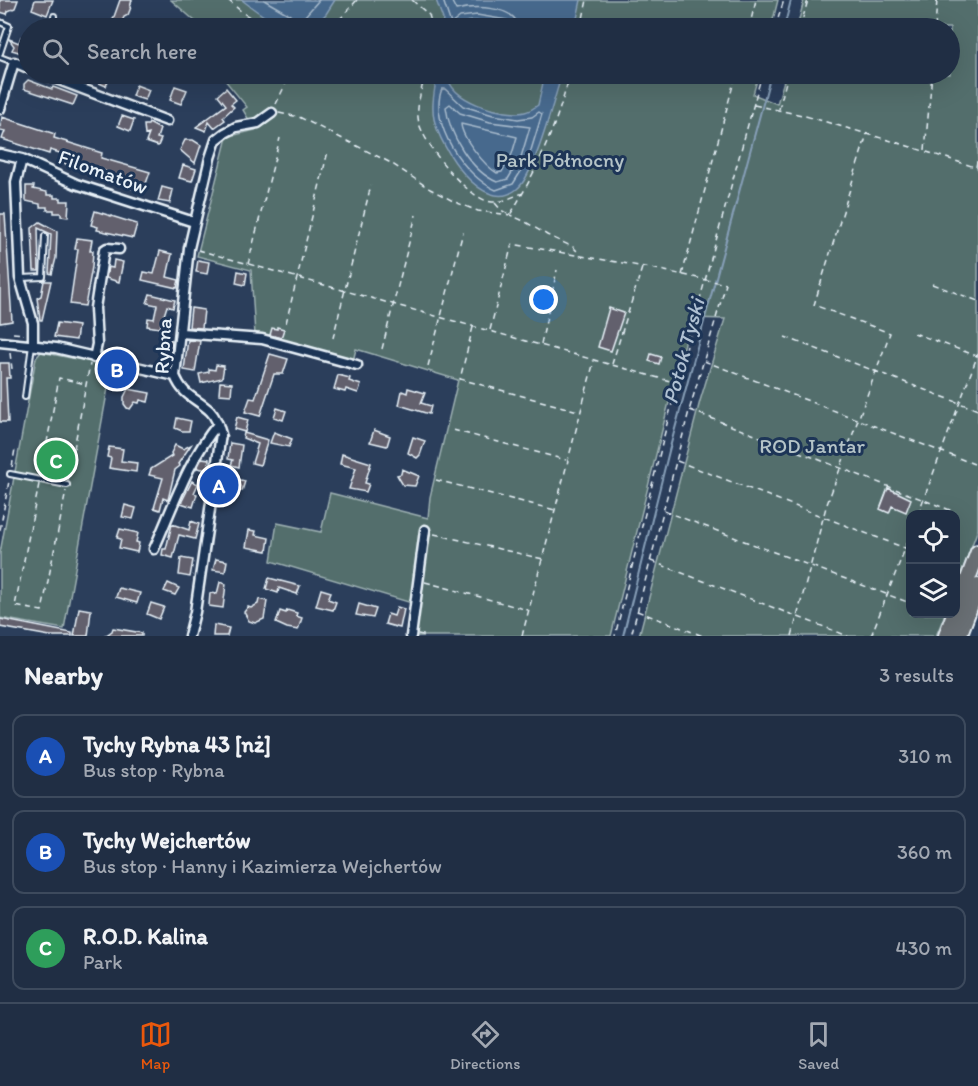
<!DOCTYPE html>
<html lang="en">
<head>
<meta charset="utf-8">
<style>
  :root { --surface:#202e44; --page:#28364b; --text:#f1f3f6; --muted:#a2a8b2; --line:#3d4a5d; --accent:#ea580c }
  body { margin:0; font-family:Itim,sans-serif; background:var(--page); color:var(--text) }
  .controls { position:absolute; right:18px; bottom:18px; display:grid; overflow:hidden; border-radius:12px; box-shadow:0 6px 24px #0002 }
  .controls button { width:54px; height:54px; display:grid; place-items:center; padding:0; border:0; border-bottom:2px solid var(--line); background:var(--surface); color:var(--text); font:30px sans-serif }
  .you { position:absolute; left:544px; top:300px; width:21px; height:21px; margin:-15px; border:4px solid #fff; border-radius:50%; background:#1a73e8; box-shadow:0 0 0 9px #1a73e833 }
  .badge { display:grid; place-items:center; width:39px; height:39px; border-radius:50%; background:var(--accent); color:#fff; font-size:20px; font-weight:700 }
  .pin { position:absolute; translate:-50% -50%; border:3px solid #fff; box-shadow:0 2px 6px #0006 }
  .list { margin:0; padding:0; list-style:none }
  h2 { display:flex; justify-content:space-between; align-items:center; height:78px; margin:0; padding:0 24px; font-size:26px }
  h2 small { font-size:20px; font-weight:400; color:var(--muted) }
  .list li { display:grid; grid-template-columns:39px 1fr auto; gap:18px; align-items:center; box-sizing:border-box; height:84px; margin:0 12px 12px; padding:0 12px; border:2px solid var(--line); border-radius:12px }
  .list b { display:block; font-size:22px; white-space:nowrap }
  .list p { margin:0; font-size:20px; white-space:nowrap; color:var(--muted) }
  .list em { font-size:20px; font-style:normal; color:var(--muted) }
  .icon { flex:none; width:33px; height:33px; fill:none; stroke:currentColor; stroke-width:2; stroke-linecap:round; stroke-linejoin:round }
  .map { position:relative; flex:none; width:978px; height:636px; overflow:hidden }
  .search { position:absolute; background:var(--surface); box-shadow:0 6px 24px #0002; left:18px; right:18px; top:18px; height:66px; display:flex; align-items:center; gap:15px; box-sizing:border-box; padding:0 21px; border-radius:33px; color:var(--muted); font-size:22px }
  .sheet { height:366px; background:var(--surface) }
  nav { display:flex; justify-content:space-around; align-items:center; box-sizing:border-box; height:84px; border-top:2px solid var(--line); background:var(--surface); font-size:16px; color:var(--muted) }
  nav a { display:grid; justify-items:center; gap:3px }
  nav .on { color:var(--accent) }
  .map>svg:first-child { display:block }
  .green { fill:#526e6c; stroke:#9db0b2; stroke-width:1.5 }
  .water { fill:#47698d; stroke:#879fb8; stroke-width:1.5 }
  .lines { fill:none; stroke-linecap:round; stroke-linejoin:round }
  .shore { stroke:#a8bbcd; stroke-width:1.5 }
  .stream { stroke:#879fb8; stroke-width:2 }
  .building { fill:#62606d; stroke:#e8f1f8; stroke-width:1.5 }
  .service-casing { stroke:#e8f1f8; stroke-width:8 }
  .minor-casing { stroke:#e8f1f8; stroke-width:13 }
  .primary-casing { stroke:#e8f1f8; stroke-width:18 }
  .path { stroke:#e8f1f8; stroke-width:1.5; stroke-dasharray:6 4.5; stroke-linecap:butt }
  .service { stroke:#1d3557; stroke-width:4 }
  .minor { stroke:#1d3557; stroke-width:8 }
  .primary { stroke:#6a7074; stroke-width:14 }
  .labels { text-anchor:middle; stroke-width:6; stroke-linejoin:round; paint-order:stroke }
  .park-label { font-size:21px; fill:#b4c3c7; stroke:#1d3557 }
  .street-label { font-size:21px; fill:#e8f1f8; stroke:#1d3557 }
  .water-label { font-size:22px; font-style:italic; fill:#b0c1d3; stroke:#1d3557 }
</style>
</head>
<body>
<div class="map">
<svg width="978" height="636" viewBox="0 0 978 636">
  <rect width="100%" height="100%" fill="#2b3e5b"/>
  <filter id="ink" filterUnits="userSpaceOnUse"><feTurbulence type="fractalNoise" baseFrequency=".0167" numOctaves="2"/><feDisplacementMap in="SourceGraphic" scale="12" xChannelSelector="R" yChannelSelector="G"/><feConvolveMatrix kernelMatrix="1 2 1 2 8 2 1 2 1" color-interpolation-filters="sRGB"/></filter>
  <g filter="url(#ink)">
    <path class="green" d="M171,0H778L771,28H203Z
      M804,0H978V529L956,587V514H910V614H945L936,636H639L700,401L725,319L692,318L674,382L611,636H415L412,603L271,561L277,523L321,532L330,493L428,518L430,497L458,380L356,349L353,361L255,335L251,270L197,256L227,137L255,130L243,110L247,107L220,74H759L753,94L777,104L786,74H950V28H797Z
      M41,352L112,366L64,629L0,618V553L36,358Z"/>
    <path class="water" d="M242,0H335L326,14L312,28C283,33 264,17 242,0Z
      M436,0H581L575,28H511L507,26C492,24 468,14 458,28H442L443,19Z
      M437,74H448C446,100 504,117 525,112C530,111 534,108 538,105L545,74H562C554,98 535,175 517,189C483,217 440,147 434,119C431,104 435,89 437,74Z"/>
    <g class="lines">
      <path class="shore" d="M264,0L290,15L298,24L319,0
        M443,0L451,24L460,17L477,15L507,20L510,24L511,28
        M451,0L456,10C473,6 517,5 518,28
        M442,89H445L463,106L493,115L518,119L532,117L539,112L542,114L528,160L513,184L496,190C465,177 428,123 442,89Z
        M450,104L460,113L490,122L530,127L521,157L508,179L497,182C471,171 449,134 446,107Z
        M461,124L517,137L512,154L502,172L497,173C485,166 462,138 461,124Z"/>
      <path class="stream" d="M784,28L791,0
        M623,636L669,451L771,74"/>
    </g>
    <path class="building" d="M0,0H18L15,8L8,11L7,14L0,12Z
      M35,0H53L47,15L32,9Z
      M120,0H132L130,7H131L128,15L124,17L119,28H110Z
      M21,37L28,40V55L12,50L14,46L9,39L19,43Z
      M82,74H109L110,76L106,86L99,83V81Z
      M28,80L52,89L53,87L77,96L73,105L24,89V84Z
      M136,85L149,90L145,100L132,96Z
      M175,86L187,90L181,104L170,100Z
      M226,88L236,100L231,104L234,107L223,117L225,120L214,128L209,122L206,131L196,127L226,105L218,95Z
      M122,116L134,120L130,131L118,126Z
      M2,117L55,134L54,138L102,153L101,158L150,172L143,192L107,180L109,173L97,168L96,173L60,162L63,154L50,150L49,154L2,139L5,131L0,130Z
      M149,123L160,129L157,138L161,139L158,146L146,142L149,134L145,135L144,125H148Z
      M185,140H193L201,145L195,163L180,150Z
      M183,165L196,169L192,181L179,178Z
      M26,186H34L33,189L47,192V195H54V198H61V201H69L68,217L61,216V213H54V210H47V207H40V204L26,201Z
      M162,187L173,190L170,203L158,201Z
      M95,211L137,224L133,238L97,230L98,227L91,225Z
      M0,214H5L12,321L0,323Z
      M40,222L57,231L56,258L52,274L49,273L51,234L38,228L39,271H34L32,228Z
      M77,238L92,240L90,251H93L92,267L85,306L70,304L78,249H75Z
      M160,251L172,254L167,277L179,280L177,288L142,280L144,272L154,274Z
      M114,260L123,262L119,282L106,278L108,267L113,268Z
      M198,260L209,262L207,274L196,272Z
      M238,271L247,273L245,285L236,283Z
      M44,281H51L42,320H40L37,298L41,296Z
      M150,294L175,300L173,308L167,306L160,328L147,326L148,318L154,319L157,305L147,303Z
      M191,308L204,310L202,328L189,327Z
      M609,308L624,313L611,351L598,347Z
      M57,323L78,326L76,340L54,337Z
      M277,327L284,329L281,338L270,335L272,328L277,329Z
      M162,339L172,340L170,355L160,354Z
      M188,340L200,341L195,372L184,370Z
      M270,354L288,359L283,374H274L260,416L245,412L250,398L255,399Z
      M651,354L661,357L659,364L649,361Z
      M0,363H9L10,378H6L8,422H0Z
      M216,365L224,366L222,378L201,383L199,374L209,372V369L215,370Z
      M338,375L350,378L349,381L361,385L358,393L346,389L345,392L334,389Z
      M220,382L232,383L231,395L219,394Z
      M408,388L425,393L421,403L431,406L429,414L399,405L402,391L407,393Z
      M128,389L150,393L148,402L140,400L139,403L135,402L130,409L127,408L124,404V397Z
      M277,408L286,411L283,420L274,417Z
      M237,417L248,420L245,432L234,429Z
      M177,418L191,421L189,431H182L175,428Z
      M374,430L390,436L387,446L370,442Z
      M274,432L292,439L289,447L270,443Z
      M244,433L268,440L260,465L252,463L258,444L243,438Z
      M413,437L425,441L420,455L417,458L408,453Z
      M230,443L242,445L239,467L231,465L233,460L228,459Z
      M175,445L183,449L191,445L178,464L180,466L175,470L168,500L163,498L160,510L154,508L163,478L149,475L151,469L172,456L171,453Z
      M109,447L123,449L121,461L137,463L136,472L109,468L111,458L107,457Z
      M342,454L371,463L365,483L369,484L366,492L349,489L356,468L340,464Z
      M202,458L209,459L208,470L197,468Z
      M402,469L419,476L415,486L403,485L397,475L401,474Z
      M232,478L245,481L242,491L229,487Z
      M192,481L198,484L194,493L197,494L193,507L181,503Z
      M888,488L911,499L906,512L892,506L889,513L880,509Z
      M125,505L136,508L133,519L122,517Z
      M191,521L199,524L195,539L179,535L173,558L162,555L163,549H166L172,524L189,530Z
      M120,529L138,533L136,542L139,543L137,552L119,548L121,539L117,538Z
      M249,530L256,531L255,535L269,538L267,551L246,547Z
      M181,558L193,560L190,577L179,575Z
      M216,559L227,561L225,572L213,570Z
      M269,578L300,586L297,594L279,588L278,593L266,589Z
      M220,582L226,584L223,608L209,606L210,593L217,594Z
      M168,583L179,588L175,595L164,591Z
      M119,588L140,593L137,603L116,597Z
      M321,589L331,592L328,599L336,602L333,610L316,606Z
      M259,599L267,601L264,619L255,623L249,621L244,612L248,607L251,608L258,604Z
      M151,603L164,607L159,619L147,614Z
      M359,604L376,609L373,618L356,615Z
      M397,607L404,609L400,628L385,624L388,614L394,616Z
      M79,608L91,610L88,636H74Z
      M287,610L297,613L296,616L302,618L298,630L287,628L276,623L280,611L286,613Z
      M0,619L72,633V636H50L0,627Z
      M214,625L229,628L227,636H213Z
      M113,628L142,633V636H105L112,631Z"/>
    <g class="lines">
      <g class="service-casing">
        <path id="service" d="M54,16V28
          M0,22L9,26L0,53
          M0,57L13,62
          M21,278L43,277L45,236
          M25,397L32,345
          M10,474L67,485"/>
      </g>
      <g class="minor-casing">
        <path id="minor" d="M43,74L167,121
          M0,109L14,62L28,68
          M0,154L22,159L76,184L194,222
          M22,159L16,182L20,278L33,323V345
          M181,333L262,339L357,365
          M0,342L56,348L175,376
          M94,358L97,344L95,308L104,250L107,248L119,249
          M154,549C173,507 188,460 218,424
          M189,636L195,612L221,434C219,426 216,417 210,411C196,398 183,396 175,376L189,248L210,158L216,140L225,133L236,127L258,123L272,113
          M411,636L425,530"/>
      </g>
      <g class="primary-casing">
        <path id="primary" d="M956,611L978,552
          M946,636L954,614
          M959,636L978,586"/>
      </g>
      <path class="path" d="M228,0L243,13L269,28
        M412,0L429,15L433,28
        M332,28L357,0
        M581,28L587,0
        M749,28L756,0
        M775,28L784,0
        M800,28L808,0
        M935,28L937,0
        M425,74C422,89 415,108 419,123C425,146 468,200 492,202C502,203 514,196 523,193
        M276,104L286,83L294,74
        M754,105L802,115L895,142L978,168
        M779,109L788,74
        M279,113L299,117L391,163L430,189L455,202L478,211L510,215L524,221L547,235L573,247L580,254
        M925,150L932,74
        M976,167L978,156
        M495,203L501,210L510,215C537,171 557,124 570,74
        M198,250L677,383L615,636
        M248,264L280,138
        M682,275L736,74
        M932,284L978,301
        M286,323L328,151
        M473,327L460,379L578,411
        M490,330L512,244L651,268L726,284L689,411L631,636
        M13,333L24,334
        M914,333L977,356
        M785,337L978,410
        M333,338L371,185
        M541,344L557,270
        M382,349L416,215
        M10,353L12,369
        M704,361L974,464
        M612,364L642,268
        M428,366L463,232
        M677,382L762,74
        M690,410L955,512
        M453,430L566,460
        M677,461L910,550
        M12,467L15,449
        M41,474L59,378L86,384
        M68,480L90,364
        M436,480L555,510
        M39,484L15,606L42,611L66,491
        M664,511L910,603
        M918,514L978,354
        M0,530L9,481
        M434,534L543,559
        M651,561L848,636
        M425,582L528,610
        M637,611L703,636
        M418,634L428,636
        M522,636L594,361
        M792,636L826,507L890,333L814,305L867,134
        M871,636L910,536"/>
      <use href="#service" class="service"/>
      <use href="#minor" class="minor"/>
      <use href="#primary" class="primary"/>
    </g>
  </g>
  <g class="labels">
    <g class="park-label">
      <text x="560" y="167">Park Północny</text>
      <text x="812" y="453">ROD Jantar</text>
    </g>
    <g class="street-label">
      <text transform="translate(103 172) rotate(20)" y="7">Filomatów</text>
      <text transform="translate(163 346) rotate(-87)" y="7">Rybna</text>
    </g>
    <g class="water-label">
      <text transform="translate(683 351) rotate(-75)" y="8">Potok Tyski</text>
    </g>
  </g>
</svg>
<div class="controls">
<button><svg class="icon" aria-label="locate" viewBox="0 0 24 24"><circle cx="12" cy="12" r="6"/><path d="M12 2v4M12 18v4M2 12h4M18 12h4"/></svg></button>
<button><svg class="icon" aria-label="layers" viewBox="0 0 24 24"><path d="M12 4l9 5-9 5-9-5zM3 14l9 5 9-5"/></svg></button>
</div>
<div class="you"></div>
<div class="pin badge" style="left:219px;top:485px;background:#1a4fb4">A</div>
<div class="pin badge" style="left:117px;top:369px;background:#1a4fb4">B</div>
<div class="pin badge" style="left:56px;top:460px;background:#2e9e5b">C</div>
<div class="search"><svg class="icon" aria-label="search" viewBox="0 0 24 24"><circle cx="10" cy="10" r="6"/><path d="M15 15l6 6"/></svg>Search here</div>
</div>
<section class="sheet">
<h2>Nearby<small>3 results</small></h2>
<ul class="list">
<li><span class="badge" style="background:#1a4fb4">A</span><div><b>Tychy Rybna 43 [nż]</b><p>Bus stop · Rybna</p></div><em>310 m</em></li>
<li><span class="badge" style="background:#1a4fb4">B</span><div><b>Tychy Wejchertów</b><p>Bus stop · Hanny i Kazimierza Wejchertów</p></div><em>360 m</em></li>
<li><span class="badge" style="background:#2e9e5b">C</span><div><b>R.O.D. Kalina</b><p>Park</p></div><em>430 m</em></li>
</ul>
</section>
<nav>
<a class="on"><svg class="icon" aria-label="map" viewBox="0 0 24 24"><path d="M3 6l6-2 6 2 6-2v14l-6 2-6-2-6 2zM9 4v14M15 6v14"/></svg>Map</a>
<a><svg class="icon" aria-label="directions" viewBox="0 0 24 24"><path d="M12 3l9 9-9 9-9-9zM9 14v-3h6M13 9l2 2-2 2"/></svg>Directions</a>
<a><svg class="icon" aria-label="saved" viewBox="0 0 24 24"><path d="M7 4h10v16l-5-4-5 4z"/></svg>Saved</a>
</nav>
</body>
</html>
